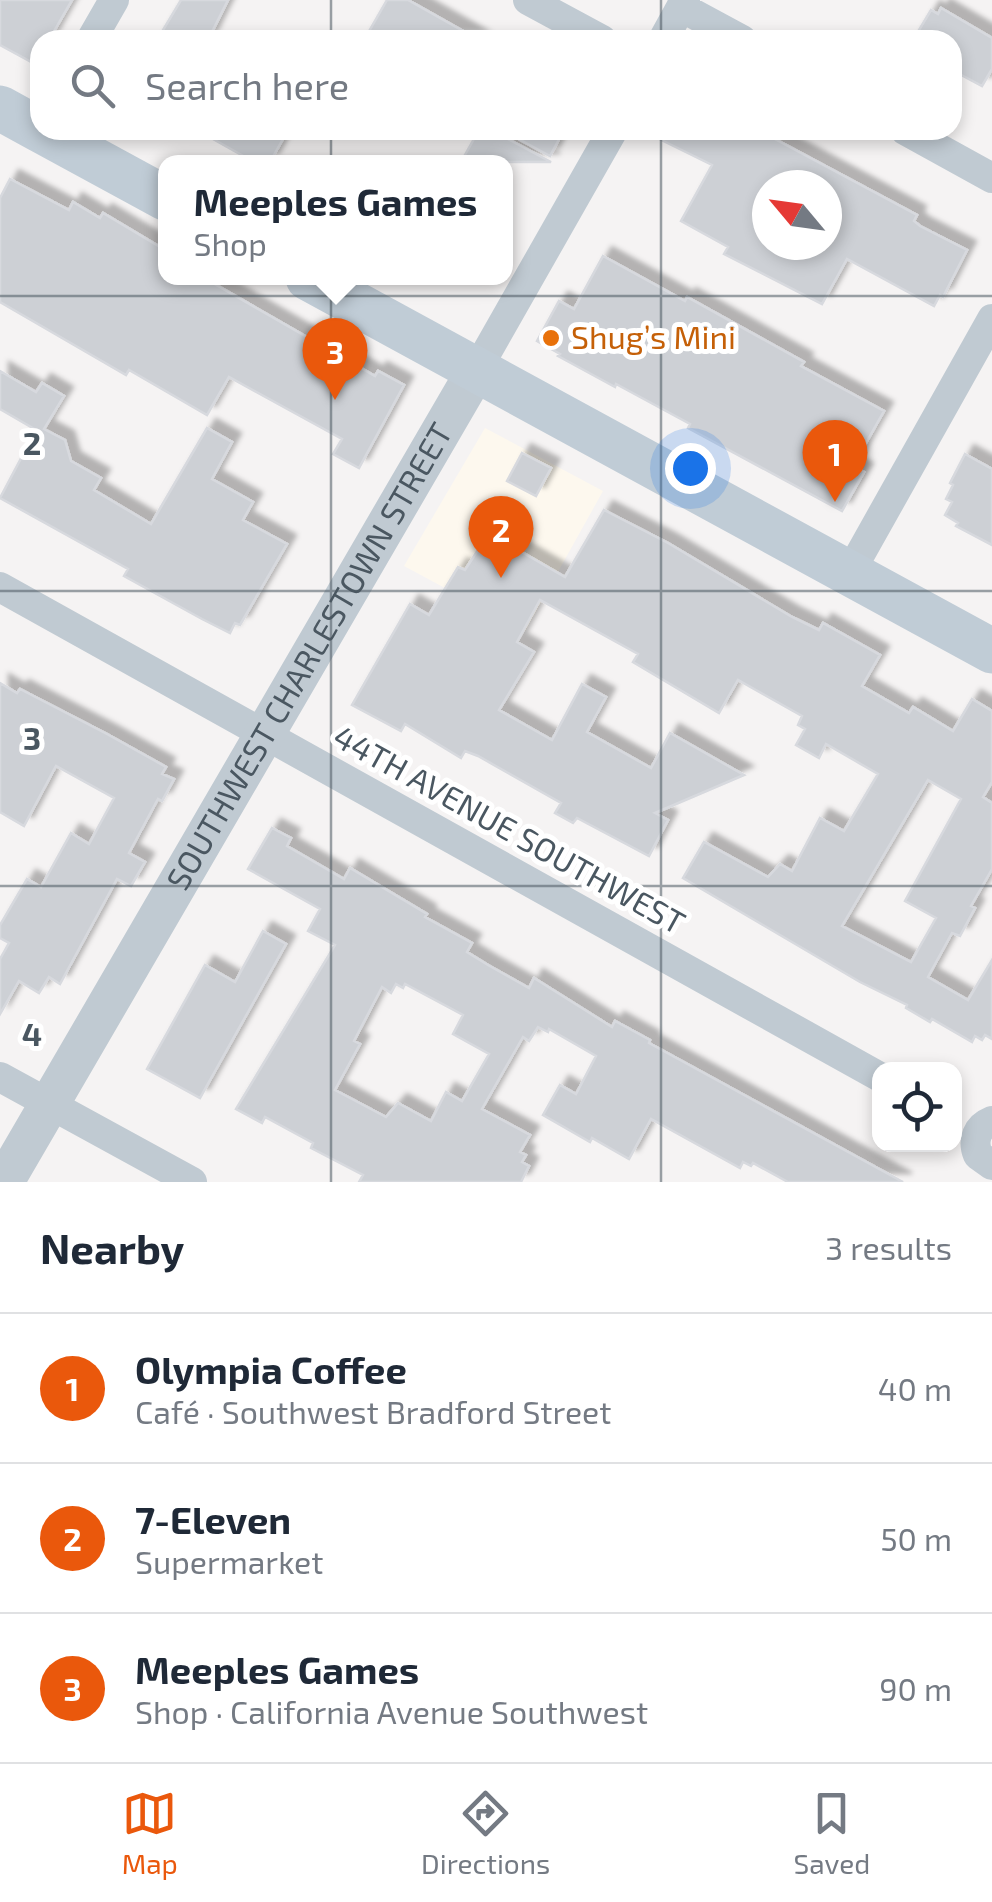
<!DOCTYPE html>
<html lang="en">
<head>
<meta charset="utf-8">
<style>
  :root { --surface:#fff; --page:#f2f2f3; --text:#1f2937; --muted:#747a83; --line:#e0e1e3; --accent:#ea580c }
  body { margin:0; font-family:"Exo 2",sans-serif; background:var(--page); color:var(--text) }
  .controls { position:absolute; right:30px; bottom:30px; display:grid; overflow:hidden; border-radius:20px; box-shadow:0 5px 15px #0003 }
  .controls button { width:90px; height:90px; display:grid; place-items:center; padding:0; border:0; border-bottom:2px solid var(--line); background:var(--surface); color:var(--text); font:50px sans-serif }
  .compass { position:absolute; left:752px; top:170px; width:90px; height:90px; border-radius:50%; background:var(--surface); box-shadow:0 5px 15px #0003; rotate:299deg }
  .you { position:absolute; left:690px; top:468px; width:35px; height:35px; margin:-25px; border:8px solid #fff; border-radius:50%; background:#1a73e8; box-shadow:0 0 0 15px #1a73e833 }
  .badge { display:grid; place-items:center; width:65px; height:65px; border-radius:50%; background:var(--accent); color:#fff; font-size:32px; font-weight:700 }
  .pin { position:absolute; translate:-50% -82px; filter:drop-shadow(0 2px 5px #0008) }
  .pin::after { content:''; position:absolute; top:52px; width:35px; height:30px; background:inherit; clip-path:polygon(0 0,100% 0,50% 100%) }
  .popup { position:absolute; left:158px; top:155px; width:355px; height:130px; box-sizing:border-box; display:grid; place-content:center; border-radius:20px; background:var(--surface); filter:drop-shadow(0 2px 8px #0005); font-size:32px; white-space:nowrap; color:var(--muted) }
  .popup b { font-size:38px; color:var(--text) }
  .popup::after { content:''; position:absolute; left:50%; top:100%; margin-left:-20px; border:20px solid transparent; border-top-color:var(--surface) }
  .list { margin:0; padding:0; list-style:none }
  h2 { display:flex; justify-content:space-between; align-items:center; height:130px; margin:0; padding:0 40px; font-size:42px }
  h2 small { font-size:32px; font-weight:400; color:var(--muted) }
  .list li { display:grid; grid-template-columns:65px 1fr auto; gap:30px; align-items:center; box-sizing:border-box; height:150px; padding:0 40px; border-top:2px solid var(--line) }
  .list b { display:block; font-size:38px; white-space:nowrap }
  .list p { margin:0; font-size:32px; white-space:nowrap; color:var(--muted) }
  .list em { font-size:32px; font-style:normal; color:var(--muted) }
  .icon { flex:none; width:55px; height:55px; fill:none; stroke:currentColor; stroke-width:2; stroke-linecap:round; stroke-linejoin:round }
  .map { position:relative; flex:none; width:992px; height:1182px; overflow:hidden }
  .search { position:absolute; background:var(--surface); box-shadow:0 5px 15px #0003; left:30px; right:30px; top:30px; height:110px; display:flex; align-items:center; gap:25px; box-sizing:border-box; padding:0 35px; border-radius:30px; color:var(--muted); font-size:38px }
  .sheet { height:580px; background:var(--surface) }
  nav { display:flex; justify-content:space-around; align-items:center; box-sizing:border-box; height:140px; border-top:2px solid var(--line); background:var(--surface); font-size:28px; color:var(--muted) }
  nav a { display:grid; justify-items:center; gap:5px }
  nav .on { color:var(--accent) }
  .map>svg:first-child { display:block }
  .commercial { fill:#fdf8ee }
  .building { fill:#cdd0d5; stroke:#d7d9de; stroke-width:2.5; fill-rule:evenodd; filter:url(#shadow) }
  .lines { fill:none; stroke-linecap:round; stroke-linejoin:round }
  .minor { stroke:#c0cad2; stroke-width:30 }
  .tertiary { stroke:#c0cad2; stroke-width:40 }
  .secondary { stroke:#c0ccd6; stroke-width:45 }
  .grid { fill:none; stroke:#4a5761; stroke-width:2.5; stroke-opacity:0.55 }
  .food-dot { fill:#e8710a; stroke:#fff; stroke-width:4 }
  .labels { text-anchor:middle; stroke-width:10; stroke-linejoin:round; paint-order:stroke }
  .food-label { font-size:32px; fill:#c56008; stroke:#fff; text-anchor:start }
  .street-label { font-size:32px; fill:#4a5761; stroke:#fff }
  .grid-label { font-size:32px; text-anchor:middle; font-weight:bold; fill:#4a5761; stroke:#fff; stroke-width:10; stroke-linejoin:round; paint-order:stroke }
</style>
</head>
<body>
<div class="map">
<svg width="992" height="1182" viewBox="0 0 992 1182">
  <defs>
    <filter id="shadow"><feDropShadow dx="9" dy="-9" stdDeviation="2.5" flood-color="#0004"/></filter>
  </defs>
  <rect width="100%" height="100%" fill="#f5f3f3"/>
  <path class="commercial" d="M485,428L603,491L525,631L404,566Z"/>
  <path class="building" d="M0,0H72L49,40H40V55L35,64L0,45Z
    M181,0H228L208,40H157Z
    M387,0H408L479,40H364Z
    M941,8L992,38V69L982,86L952,70V40H913L931,10L938,14Z
    M197,130H288L270,162H254Z
    M479,130H491L551,162H461Z
    M502,130H564L550,156Z
    M641,130H758L917,215L914,221L920,226L967,250L943,297L940,295L934,306L847,259L822,304L724,254L728,247L681,221L712,165ZM767,185H827V245H767V234L760,230L767,216Z
    M10,179L69,210L73,202L100,218L103,213L165,250V278H204L375,376L378,371L404,385L359,468L333,454L342,439L229,377L207,415L129,370L126,375L0,302V198Z
    M603,256L685,301L687,297L804,362L801,366L884,411L853,466L864,472L842,511L688,428L690,424L616,384L615,387L558,356L560,354L537,341L559,301L574,309Z
    M0,371L36,392L42,383L64,396L44,429L65,440L71,461L101,478L94,490L151,524L207,428L232,442L212,479L253,502L243,520L287,544L240,625L235,623L230,633L202,619L124,576L128,569L0,498L36,430L0,409Z
    M522,453L551,468L536,496L507,481Z
    M965,454L992,469V545L956,526L958,523L945,515L952,502L946,499L953,485L950,483Z
    M604,510L668,543L792,617L819,630L823,623L880,655L862,686L909,713L913,707L953,731L972,699L992,711V782L983,797L992,803V869L971,906L975,908L960,936L952,933L928,977L968,1000L992,960V1039L985,1035L982,1040L975,1036L972,1042L932,1019L930,1022L906,1008L907,1005L860,982L683,878L704,842L768,877L780,864L792,871L820,818L844,831L878,774L826,744L819,758L796,745L805,729L798,725L802,716L738,680L719,713L633,662L638,654L540,600L517,642L534,652L499,710L552,740L582,684L606,697L587,732L651,768L670,733L744,775L655,813L668,820L649,856L577,818L573,823L555,813L561,803L478,756L465,751L461,758L405,724L401,731L352,705L410,604L429,615L458,567L465,570L489,533L565,577ZM928,780L961,799L905,901L936,918L911,962L842,926Z
    M0,683L17,693L20,689L107,734L166,767L162,774L174,779L162,801L158,799L129,853L145,862L131,886L117,879L60,984L49,977L39,993L19,981L0,1014V959L9,943L0,938V925L27,879L41,887L71,833L89,844L114,798L56,766L24,826L0,812Z
    M272,828L291,838L287,846L344,879L350,868L427,914L425,917L472,943L467,952L488,965L529,988L534,978L612,1027L615,1021L650,1040L649,1043L903,1182H788L753,1163L751,1166L743,1162L740,1168L651,1119L629,1159L592,1138L590,1142L543,1115L560,1085L576,1094L596,1056L549,1029L548,1032L538,1027L529,1041L523,1037L482,1109L530,1135L520,1152L526,1155L522,1162L529,1166L521,1182H359L363,1175L311,1148L313,1143L265,1117L262,1123L236,1109L335,945L308,931L320,909L248,869ZM396,984L403,988L405,984L463,1015L453,1034L489,1054L462,1101L446,1092L431,1121L398,1103L386,1117L335,1090L360,1044L354,1041L382,987L391,993Z
    M263,931L286,944L200,1098L147,1069L205,965L235,982Z"/>
  <g class="lines">
    <path class="minor" d="M528,0L602,40
      M681,7L742,40
      M91,40L114,0
      M663,40L685,0
      M905,130L992,178
      M476,371L613,130
      M849,574L992,319
      M0,587L880,1077
      M0,1077L192,1182
      M992,1121C977,1127 972,1140 978,1155L992,1165"/>
    <path class="tertiary" id="s1" d="M4,1182L476,371"/>
    <path class="secondary" d="M0,108L40,130
      M40,130L165,198
      M308,278L992,651"/>
  </g>
  <path class="grid" d="M331,0V40M661,0V40M331,130V1182M661,130V1182M0,296H992M0,591H992M0,886H992"/>
  <circle class="food-dot" cx="551" cy="338" r="10"/>
  <g class="labels">
    <g class="food-label">
      <text x="571" y="349">Shug’s Mini</text>
    </g>
    <g class="street-label">
      <text dy="11" stroke="none"><textPath href="#s1" startOffset="608">SOUTHWEST CHARLESTOWN STREET</textPath></text>
      <text transform="translate(509 830) rotate(29)" y="11">44TH AVENUE SOUTHWEST</text>
    </g>
  </g>
  <g class="grid-label">
    <text x="32" y="455">2</text>
    <text x="32" y="750">3</text>
    <text x="32" y="1046">4</text>
  </g>
</svg>
<div class="controls">
<button><svg class="icon" aria-label="locate" viewBox="0 0 24 24"><circle cx="12" cy="12" r="6"/><path d="M12 2v4M12 18v4M2 12h4M18 12h4"/></svg></button>
</div>
<svg class="compass" viewBox="-18 -18 36 36"><path d="M0-13l5 13h-10z" fill="#e53935"/><path d="M0 13l5-13h-10z" fill="#747a83"/></svg>
<div class="you"></div>
<div class="pin badge" style="left:835px;top:502px">1</div>
<div class="pin badge" style="left:501px;top:578px">2</div>
<div class="pin badge" style="left:335px;top:400px">3</div>
<div class="popup"><b>Meeples Games</b>Shop</div>
<div class="search"><svg class="icon" aria-label="search" viewBox="0 0 24 24"><circle cx="10" cy="10" r="6"/><path d="M15 15l6 6"/></svg>Search here</div>
</div>
<section class="sheet">
<h2>Nearby<small>3 results</small></h2>
<ul class="list">
<li><span class="badge">1</span><div><b>Olympia Coffee</b><p>Café · Southwest Bradford Street</p></div><em>40 m</em></li>
<li><span class="badge">2</span><div><b>7-Eleven</b><p>Supermarket</p></div><em>50 m</em></li>
<li><span class="badge">3</span><div><b>Meeples Games</b><p>Shop · California Avenue Southwest</p></div><em>90 m</em></li>
</ul>
</section>
<nav>
<a class="on"><svg class="icon" aria-label="map" viewBox="0 0 24 24"><path d="M3 6l6-2 6 2 6-2v14l-6 2-6-2-6 2zM9 4v14M15 6v14"/></svg>Map</a>
<a><svg class="icon" aria-label="directions" viewBox="0 0 24 24"><path d="M12 3l9 9-9 9-9-9zM9 14v-3h6M13 9l2 2-2 2"/></svg>Directions</a>
<a><svg class="icon" aria-label="saved" viewBox="0 0 24 24"><path d="M7 4h10v16l-5-4-5 4z"/></svg>Saved</a>
</nav>
</body>
</html>
